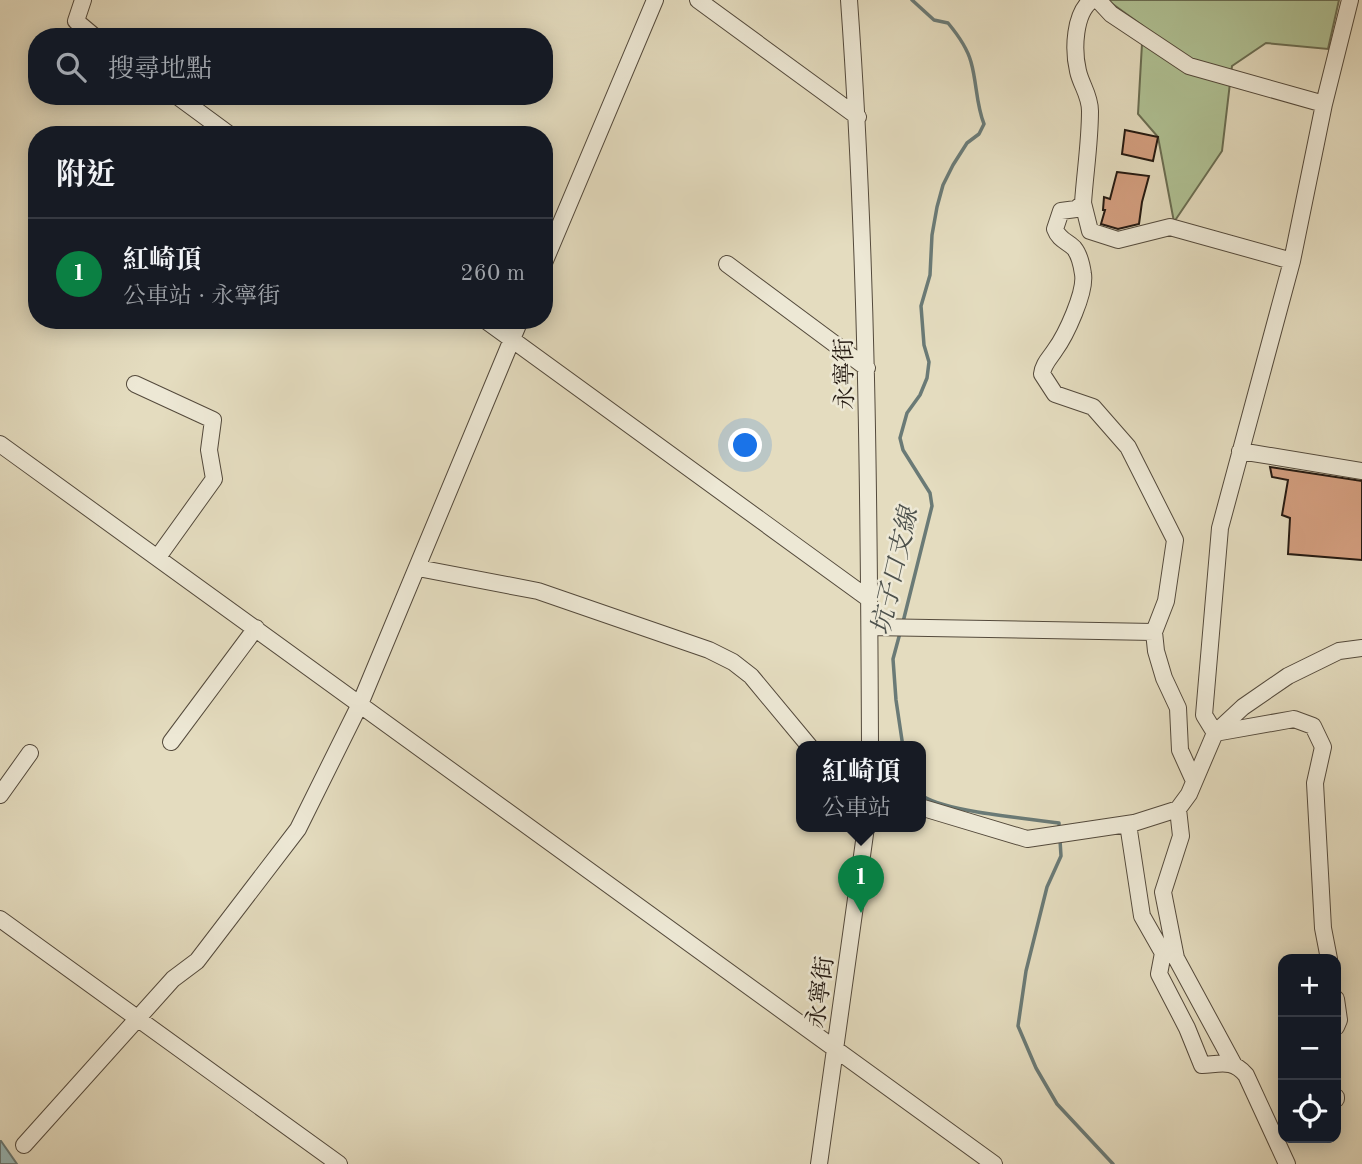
<!DOCTYPE html>
<html lang="zh-TW">
<head>
<meta charset="utf-8">
<style>
  :root { --surface:#171b24; --page:#242831; --text:#f1f3f6; --muted:#9ea1a6; --line:#363941; --accent:#0b8043 }
  body { margin:0; font-family:"Old Standard TT","Noto Serif TC",serif; background:var(--page); color:var(--text) }
  .controls { position:absolute; right:21px; bottom:21px; display:grid; overflow:hidden; border-radius:14px; box-shadow:0 4px 18px #0003 }
  .controls button { width:63px; height:63px; display:grid; place-items:center; padding:0; border:0; border-bottom:2px solid var(--line); background:var(--surface); color:var(--text); font:35px sans-serif }
  .you { position:absolute; left:746px; top:446px; width:24px; height:24px; margin:-18px; border:5px solid #fff; border-radius:50%; background:#1a73e8; box-shadow:0 0 0 10px #1a73e833 }
  .badge { display:grid; place-items:center; width:46px; height:46px; border-radius:50%; background:var(--accent); color:#fff; font-size:23px; font-weight:700 }
  .pin { position:absolute; translate:-50% -58px; filter:drop-shadow(0 2px 4px #0008) }
  .pin::after { content:''; position:absolute; top:37px; width:24px; height:21px; background:inherit; clip-path:polygon(0 0,100% 0,50% 100%) }
  .popup { position:absolute; left:796px; top:741px; width:130px; height:91px; box-sizing:border-box; display:grid; place-content:center; border-radius:14px; background:var(--surface); filter:drop-shadow(0 2px 5px #0005); font-size:23px; white-space:nowrap; color:var(--muted) }
  .popup b { font-size:26px; color:var(--text) }
  .popup::after { content:''; position:absolute; left:50%; top:100%; margin-left:-14px; border:14px solid transparent; border-top-color:var(--surface) }
  .list { margin:0; padding:0; list-style:none }
  h2 { display:flex; justify-content:space-between; align-items:center; height:91px; margin:0; padding:0 28px; font-size:30px }
  h2 small { font-size:23px; font-weight:400; color:var(--muted) }
  .list li { display:grid; grid-template-columns:46px 1fr auto; gap:21px; align-items:center; box-sizing:border-box; height:112px; padding:0 28px; border-top:2px solid var(--line) }
  .list b { display:block; font-size:26px; white-space:nowrap }
  .list p { margin:0; font-size:23px; white-space:nowrap; color:var(--muted) }
  .list em { font-size:23px; font-style:normal; color:var(--muted) }
  .icon { flex:none; width:38px; height:38px; fill:none; stroke:currentColor; stroke-width:2; stroke-linecap:round; stroke-linejoin:round }
  .map { position:relative; flex:none; width:1362px; height:1164px; overflow:hidden }
  .search { position:absolute; background:var(--surface); box-shadow:0 4px 18px #0003; left:28px; top:28px; width:525px; height:77px; display:flex; align-items:center; gap:18px; box-sizing:border-box; padding:0 24px; border-radius:28px; color:var(--muted); font-size:26px }
  .panel { position:absolute; background:var(--surface); box-shadow:0 4px 18px #0003; left:28px; top:126px; width:525px; height:203px; border-radius:28px }
  .map>svg:first-child { display:block }
  .green { fill:#b0c295; stroke:#6a6e53; stroke-width:2 }
  .water { fill:#98baba; stroke:#6a7a76; stroke-width:2 }
  .lines { fill:none; stroke-linecap:round; stroke-linejoin:round }
  .stream { stroke:#6a7a76; stroke-width:3.5 }
  .building { fill:#d49f80; stroke:#241911; stroke-width:2 }
  .minor-casing { stroke:#544a3c; stroke-width:18 }
  .minor { stroke:#ede8d5; stroke-width:16 }
  .labels { text-anchor:middle; stroke-width:5; stroke-linejoin:round; paint-order:stroke }
  .street-label { font-size:24px; fill:#241911; stroke:#ede8d5 }
  .water-label { font-size:26px; font-style:italic; fill:#4d514c; stroke:#ede8d5 }
</style>
</head>
<body>
<div class="map">
<svg width="1362" height="1164" viewBox="0 0 1362 1164">
  <rect width="100%" height="100%" fill="#e4dcbf"/>
  <filter id="stains"><feTurbulence type="fractalNoise" baseFrequency=".00286" numOctaves="4"/><feColorMatrix values="0 0 0 0 .2 0 0 0 0 .09 0 0 0 0 .02 0 0 0 .5 -.17"/></filter>
  <radialGradient id="worn" r=".72"><stop offset=".6" stop-color="#630" stop-opacity="0"/><stop offset="1" stop-color="#630" stop-opacity=".3"/></radialGradient>
  <path class="green" d="M1107,0H1339L1328,49L1266,43L1232,66L1222,151L1174,222L1158,137L1138,114L1143,26Z"/>
  <path class="water" d="M0,1141H1L17,1164H0Z"/>
  <g class="lines">
    <path class="stream" d="M903,622L932,506L930,493L903,450L900,438L907,413L920,395L927,378L929,362L924,345L921,306L930,275L932,235L937,207L943,185L953,165L967,143L979,134L984,124C976,104 977,83 971,62C967,47 958,35 948,23L934,20L912,0
      M900,633L893,659L896,700L903,747
      M920,794C942,812 1028,818 1059,823V829
      M1060,840L1061,856L1047,887L1026,971L1018,1026L1036,1068L1057,1104L1113,1164"/>
  </g>
  <path class="building" d="M1125,130L1158,137L1153,161L1122,154Z
    M1117,172L1149,176L1142,202L1139,224L1118,229L1101,224L1105,210H1103L1104,197L1110,199Z
    M1270,467L1362,481V560L1288,554L1290,518L1282,515L1288,480L1272,477Z"/>
  <g class="lines">
    <g class="minor-casing">
      <path id="minor" d="M83,0L76,21L95,37
        M698,0L858,117
        M849,0C867,249 869,498 870,747
        M1092,0C1074,13 1073,50 1078,71C1081,85 1090,95 1090,111C1090,142 1085,173 1083,203L1076,209L1061,211L1055,229C1059,240 1067,241 1074,248C1079,254 1082,267 1083,274C1086,292 1066,335 1055,350C1050,358 1043,364 1042,374L1055,394L1093,407L1128,447L1175,540L1166,601L1154,632L1156,651L1164,678L1178,708L1180,750L1194,781
        M1098,0L1111,14L1189,66L1324,104
        M177,96L230,135
        M1083,203L1090,231L1118,240L1170,227L1292,261
        M544,263L655,0
        M727,264L867,368
        M485,320L869,599
        M135,384L213,420L209,450L214,479L158,557
        M0,444L994,1164
        M1240,451L1362,471
        M418,568L538,591L709,650L733,662L751,676L810,747
        M870,627L1154,632
        M171,742L256,628
        M0,795L30,753
        M920,807L1027,839L1134,823L1178,809L1189,794L1215,733L1243,707L1288,676L1339,651L1362,648
        M1178,809L1181,836L1163,892L1176,958L1234,1065
        M1128,824L1142,916L1163,953L1159,974L1187,1028L1202,1065C1221,1064 1233,1059 1246,1075L1287,1164
        M0,919L339,1164
        M1329,959L1323,928L1315,783L1323,747L1313,726L1294,719L1215,733L1204,715L1220,528L1292,261L1324,104L1350,0
        M1336,999L1339,1020L1336,1027
        M1336,1097V1099
        M24,1145L173,979L197,961L298,829L360,704L520,320
        M819,1164L866,827"/>
    </g>
    <use href="#minor" class="minor"/>
  </g>
  <g class="labels">
    <g class="street-label">
      <text transform="translate(844 374) rotate(-91)" y="8">永寧街</text>
      <text transform="translate(820 992) rotate(-82)" y="8">永寧街</text>
    </g>
    <g class="water-label">
      <text transform="translate(894 571) rotate(-77)" y="9">坑子口支線</text>
    </g>
  </g>
  <rect width="100%" height="100%" filter="url(#stains)"/>
  <rect width="100%" height="100%" fill="url(#worn)"/>
</svg>
<div class="controls">
<button>+</button>
<button>−</button>
<button><svg class="icon" aria-label="locate" viewBox="0 0 24 24"><circle cx="12" cy="12" r="6"/><path d="M12 2v4M12 18v4M2 12h4M18 12h4"/></svg></button>
</div>
<div class="you"></div>
<div class="pin badge" style="left:861px;top:913px">1</div>
<div class="popup"><b>紅崎頂</b>公車站</div>
<div class="search"><svg class="icon" aria-label="search" viewBox="0 0 24 24"><circle cx="10" cy="10" r="6"/><path d="M15 15l6 6"/></svg>搜尋地點</div>
<section class="panel">
<h2>附近<small></small></h2>
<ul class="list">
<li><span class="badge">1</span><div><b>紅崎頂</b><p>公車站 · 永寧街</p></div><em>260 m</em></li>
</ul>
</section>
</div>
</body>
</html>
